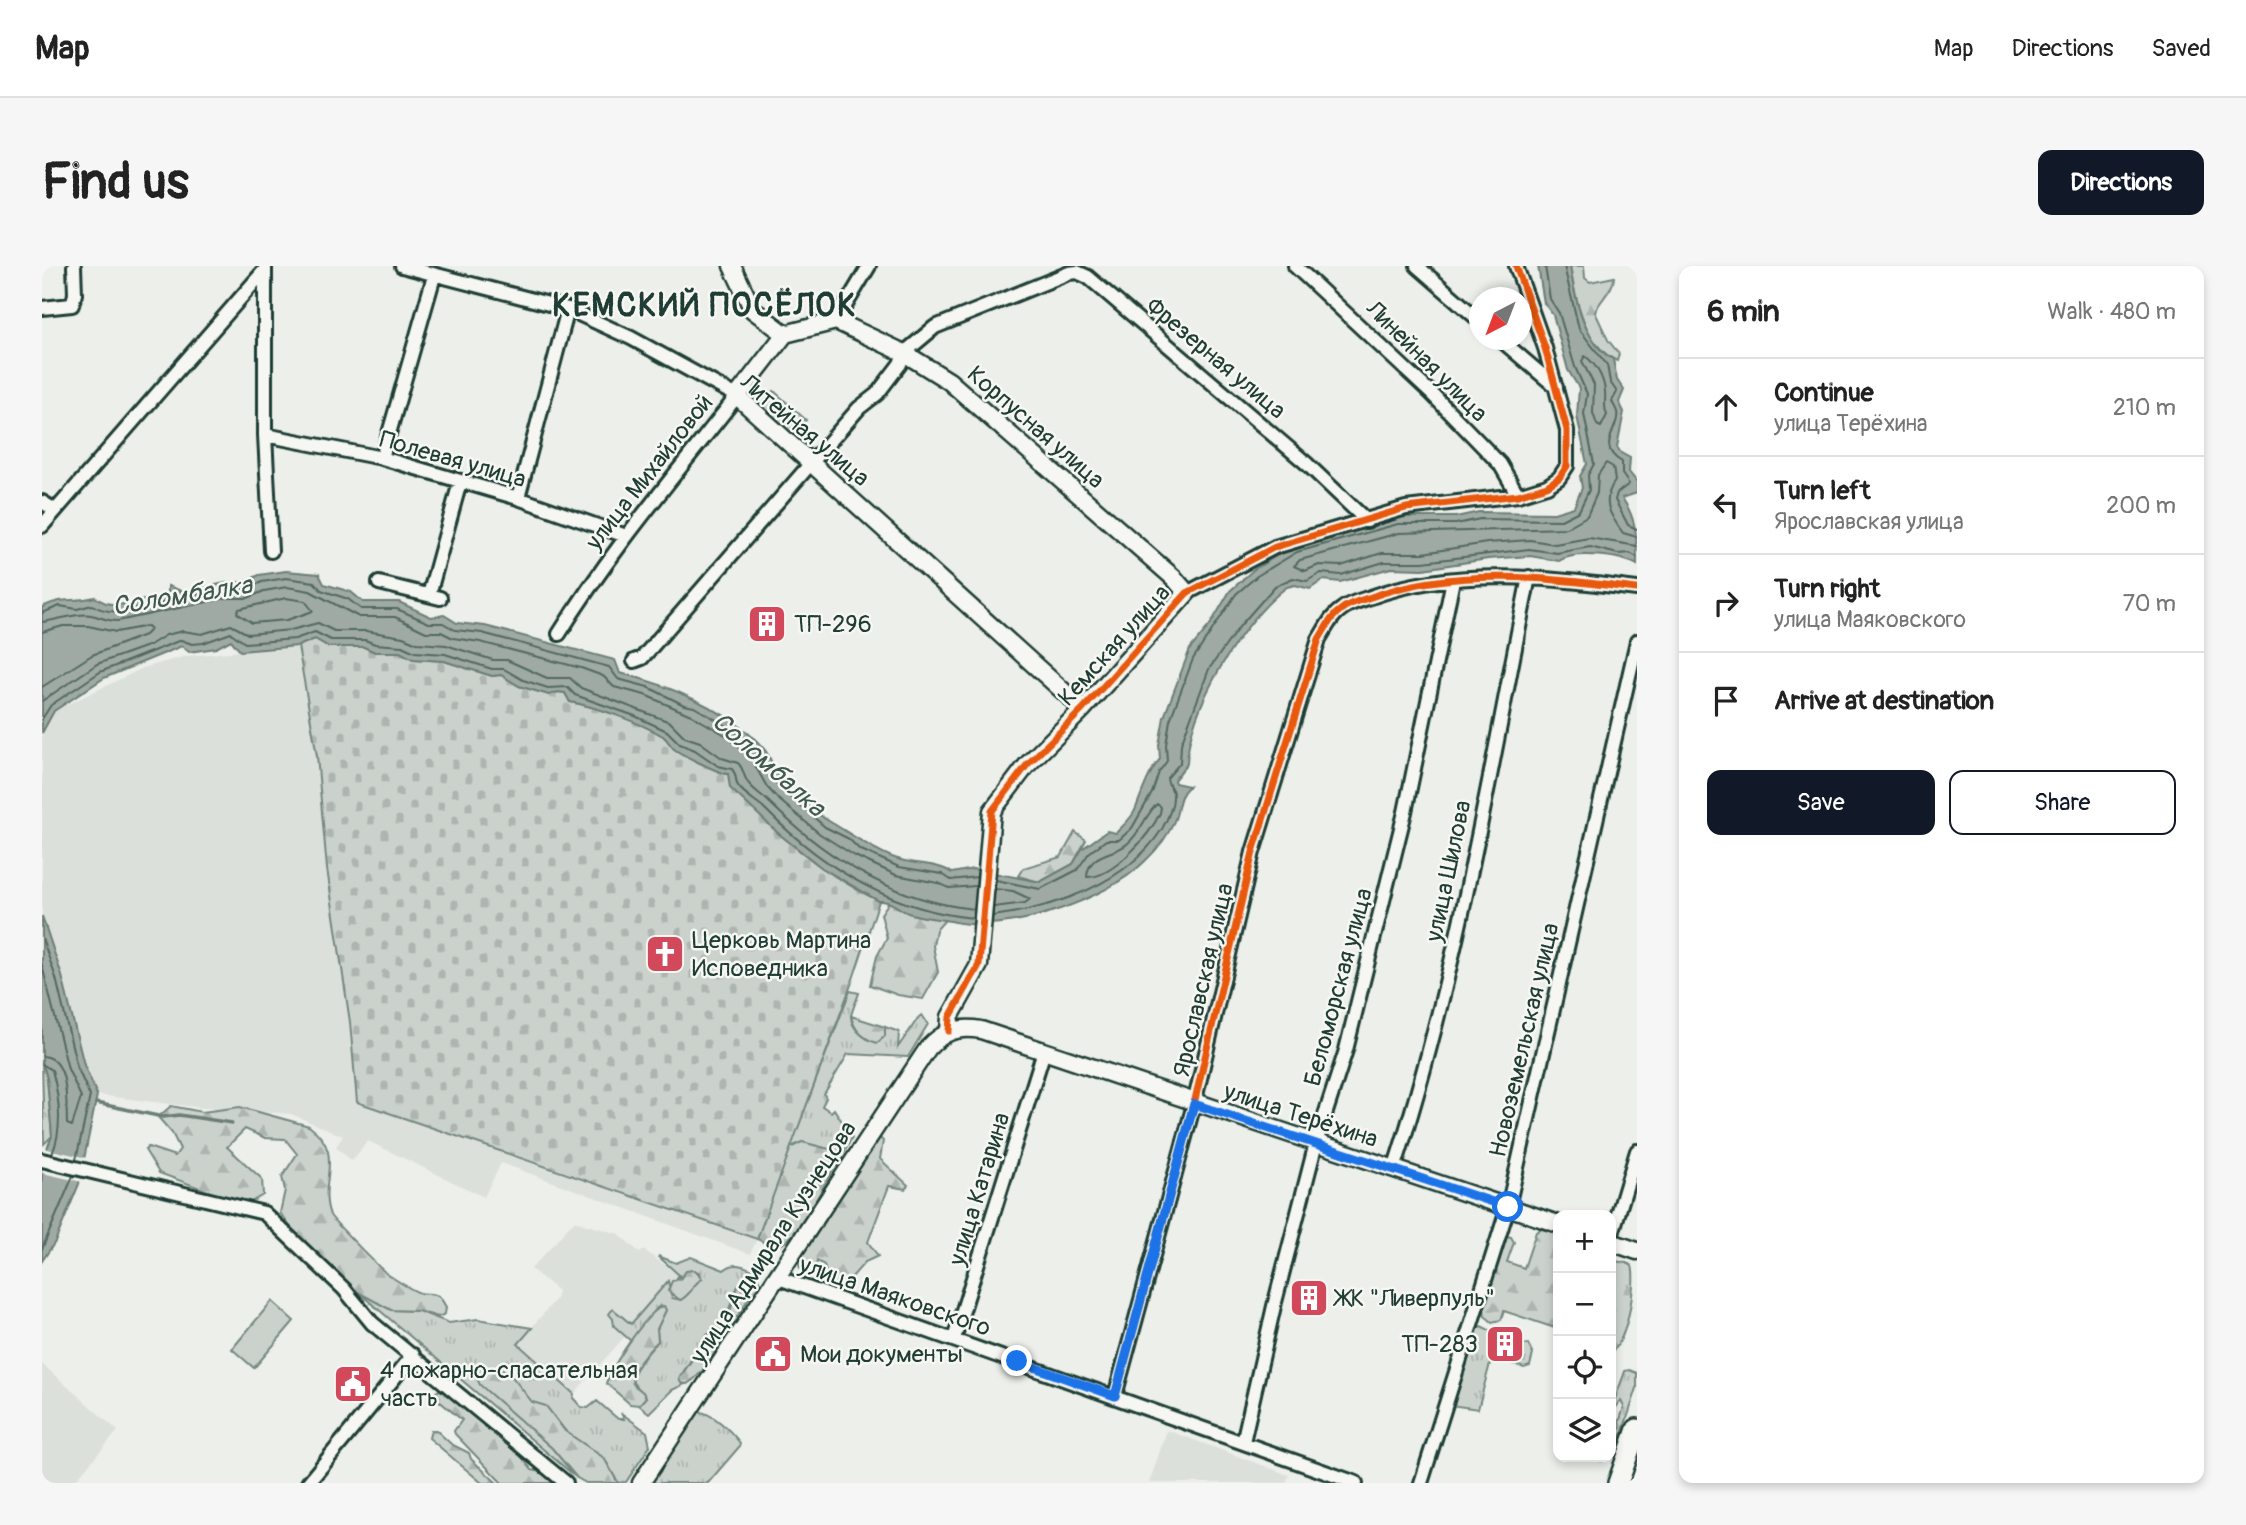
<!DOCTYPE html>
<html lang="en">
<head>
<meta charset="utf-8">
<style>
  :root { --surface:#fff; --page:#f6f6f6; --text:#222; --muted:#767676; --line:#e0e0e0; --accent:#111827 }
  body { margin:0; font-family:Pangolin,sans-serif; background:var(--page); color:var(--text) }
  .controls { position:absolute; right:21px; bottom:21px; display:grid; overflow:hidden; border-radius:14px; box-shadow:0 4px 10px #0003 }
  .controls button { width:63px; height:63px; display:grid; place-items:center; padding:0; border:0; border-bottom:2px solid var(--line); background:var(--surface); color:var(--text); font:35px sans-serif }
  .compass { position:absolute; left:1427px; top:21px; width:63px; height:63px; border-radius:50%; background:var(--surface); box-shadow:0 4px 10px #0003; rotate:222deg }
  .stop { position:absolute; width:21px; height:21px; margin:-16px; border:5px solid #1a73e8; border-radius:50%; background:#fff }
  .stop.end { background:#1a73e8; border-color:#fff; box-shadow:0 2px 7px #0008 }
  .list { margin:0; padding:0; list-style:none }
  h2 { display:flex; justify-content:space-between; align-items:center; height:91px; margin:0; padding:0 28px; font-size:30px }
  h2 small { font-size:23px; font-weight:400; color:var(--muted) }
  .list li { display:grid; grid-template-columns:46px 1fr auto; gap:21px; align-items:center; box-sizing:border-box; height:98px; padding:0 28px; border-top:2px solid var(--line) }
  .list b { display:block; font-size:26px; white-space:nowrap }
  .list p { margin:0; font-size:23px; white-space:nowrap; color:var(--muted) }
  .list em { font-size:23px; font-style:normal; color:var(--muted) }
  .actions { display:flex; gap:14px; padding:21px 28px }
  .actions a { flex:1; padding:16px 0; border:2px solid var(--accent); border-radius:14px; text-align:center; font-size:24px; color:var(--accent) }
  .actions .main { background:var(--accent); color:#fff }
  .icon { flex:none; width:38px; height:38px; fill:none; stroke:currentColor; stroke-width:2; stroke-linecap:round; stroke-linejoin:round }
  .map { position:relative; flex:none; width:1595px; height:1217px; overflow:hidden; border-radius:14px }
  header { display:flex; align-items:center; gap:42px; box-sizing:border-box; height:98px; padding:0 35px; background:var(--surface); border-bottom:2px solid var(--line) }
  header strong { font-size:33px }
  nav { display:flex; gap:38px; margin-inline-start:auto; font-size:24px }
  .intro { display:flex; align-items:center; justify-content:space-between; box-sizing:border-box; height:168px; padding:0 42px }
  h1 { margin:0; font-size:49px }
  .button { padding:18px 32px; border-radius:14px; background:var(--accent); color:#fff; font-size:24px; font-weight:700 }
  main { display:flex; gap:42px; padding:0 42px }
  aside { flex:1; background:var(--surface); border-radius:14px; box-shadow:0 4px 10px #0003 }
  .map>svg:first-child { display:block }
  .built { fill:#dce0db }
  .grass { fill:url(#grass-tufts); stroke:#758880; stroke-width:2 }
  .forest { fill:url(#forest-firs); stroke:#758880; stroke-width:2 }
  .cemetery { fill:url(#cemetery-stones); stroke:#758880; stroke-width:2 }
  .pitch { fill:#cbd2cc; stroke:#758880; stroke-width:2 }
  .water { fill:#9faaa4; stroke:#6c7e77; stroke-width:2 }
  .pier { fill:#edefea }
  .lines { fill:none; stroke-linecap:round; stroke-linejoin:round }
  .shore { stroke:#526961; stroke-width:2 }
  .stream { stroke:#6c7e77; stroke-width:3.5 }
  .street-casing { stroke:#1f3d34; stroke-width:18 }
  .secondary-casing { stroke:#1f3d34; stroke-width:21 }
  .primary-casing { stroke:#1f3d34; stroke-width:24 }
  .street { stroke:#f6f6f2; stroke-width:12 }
  .secondary { stroke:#f6f6f2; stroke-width:16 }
  .primary { stroke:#f6f6f2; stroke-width:19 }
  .cycleway-casing { stroke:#f6f6f2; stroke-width:11 }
  .cycleway { stroke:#e8590c; stroke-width:7 }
  .route { stroke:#1a73e8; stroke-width:9 }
  .labels { text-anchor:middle; stroke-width:5; stroke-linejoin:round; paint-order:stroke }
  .street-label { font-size:24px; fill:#1f3d34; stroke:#f6f6f2 }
  .poi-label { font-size:24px; fill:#1f3d34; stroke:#f6f6f2; text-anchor:start }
  .water-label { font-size:26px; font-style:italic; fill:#3f5850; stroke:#f6f6f2 }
  .district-label { font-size:32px; font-weight:bold; letter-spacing:2px; fill:#1f3d34; stroke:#f6f6f2 }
</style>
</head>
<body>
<header>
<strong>Map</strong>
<nav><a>Map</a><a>Directions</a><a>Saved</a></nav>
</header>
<div class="intro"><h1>Find us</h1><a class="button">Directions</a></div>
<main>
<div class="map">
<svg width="1595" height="1217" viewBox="0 0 1595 1217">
  <defs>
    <pattern id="grass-tufts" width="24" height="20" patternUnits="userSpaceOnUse" patternTransform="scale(1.75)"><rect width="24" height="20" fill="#cbd2cc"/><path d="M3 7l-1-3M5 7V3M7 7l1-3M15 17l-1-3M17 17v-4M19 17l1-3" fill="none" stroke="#aeb5b0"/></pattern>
    <pattern id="forest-firs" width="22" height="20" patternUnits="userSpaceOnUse" patternTransform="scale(1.75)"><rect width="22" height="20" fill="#cbd2cc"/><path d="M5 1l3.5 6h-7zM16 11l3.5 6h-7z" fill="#aeb5b0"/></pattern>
    <pattern id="cemetery-stones" width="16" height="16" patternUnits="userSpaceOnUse" patternTransform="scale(1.75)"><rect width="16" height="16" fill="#cbd2cc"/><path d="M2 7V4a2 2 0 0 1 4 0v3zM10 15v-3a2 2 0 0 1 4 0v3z" fill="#aeb5b0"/></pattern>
  </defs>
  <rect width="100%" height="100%" fill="#edefea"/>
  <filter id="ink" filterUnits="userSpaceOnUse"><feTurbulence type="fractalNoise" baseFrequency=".0143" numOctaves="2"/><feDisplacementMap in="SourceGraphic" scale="14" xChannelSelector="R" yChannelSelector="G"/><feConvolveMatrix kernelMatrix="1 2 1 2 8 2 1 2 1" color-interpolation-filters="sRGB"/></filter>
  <g filter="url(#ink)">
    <path class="built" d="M256,380L275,490L285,603L308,756L315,835L715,973L708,988L459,897L442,931L326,875L310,895L294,881L301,870L249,848L161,842L55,829L42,799L20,710L0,650V467L12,445L101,402L144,390Z
      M532,955L577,968L598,987L602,984L637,1009L532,1128L476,1077L514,1033L516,1025L489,1003Z
      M0,1098L76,1165L31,1217H0Z
      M1125,1164L1247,1209L1244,1217H1107Z"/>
    <path class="grass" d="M732,125L764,154L749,171L716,143Z
      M808,725L817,727C815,734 810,743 809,750C809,764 826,776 837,776L843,769V761L857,766L856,781L877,751L880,749L886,758L866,791L806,788L782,828L784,832L780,840L789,846L792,843L810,871L802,887L760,876L748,882Z
      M0,795L5,812L10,870L2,878Z
      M616,990L634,997L649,991L682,1004C693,995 701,1000 713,1005L718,1017L710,1030V1017L706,1013L695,1022L684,1051L692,1054L678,1075L674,1064L665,1069L638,1111L639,1117L643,1118L630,1124L607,1147L597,1139L604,1131C601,1124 597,1124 592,1118C584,1109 609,1083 616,1075L615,1063L624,1044L618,1040L614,1043L590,1076L572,1060L571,1053L567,1048L571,1043L589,1058L626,1015L630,1032L639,1034L649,1025L652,1017L660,1013L657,1006L649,1004L634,1013L637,1009Z
      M316,1026L349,1044L376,1045L407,1057L436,1053L490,1062L476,1078L532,1128L531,1132L539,1141L546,1142L555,1135L576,1153H582L579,1147L605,1166L608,1180L584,1216L576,1217L565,1197L526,1168L504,1140L490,1136L462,1105L433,1101L445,1125L510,1182L535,1212Z
      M1439,1060L1451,1066L1453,1084L1466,1089L1470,1081L1486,1078L1491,1088L1488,1100L1482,1102L1450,1090L1436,1143L1408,1139L1433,1063Z
      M1587,1104L1595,1107V1122L1573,1189L1559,1195L1555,1191H1569L1570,1177L1579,1161L1577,1157L1582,1141L1579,1135L1570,1146C1569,1139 1580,1116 1583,1105Z
      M654,1145C670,1146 688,1164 698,1177L697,1181L666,1217H609Z"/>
    <path class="forest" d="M1528,0H1542L1543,12L1548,16L1572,11C1572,24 1558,33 1553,46L1566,74L1577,88L1575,95C1543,80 1533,32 1528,0Z
      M1033,566L1044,574L1031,598L998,616L976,610L981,602L1019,591Z
      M847,636L903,654L894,664L891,680L896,706L881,733L856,729L828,719L835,690L845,672L839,648Z
      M809,750L843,761V770L835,777C822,773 812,764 809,750Z
      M129,840L160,846L198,841L267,860C305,888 275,915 288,949C290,954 338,1002 345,1008C351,1012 370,1024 378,1027C385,1029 391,1026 398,1031L404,1041L403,1048L396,1051L376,1045L349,1044L316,1026L260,976L238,947L243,924L240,911L255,888L243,873L223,872L203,863L185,881L220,913L221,929L204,939L117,907L103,884L106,881L133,890L138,883L130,867L116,851Z
      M837,871L841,875L838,893L866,919L863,923L847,920L826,976L836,990L823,996L803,1019H792L785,1012L782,999L775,995L773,1004L766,1006L758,1002L755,993L766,972L780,959Z
      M760,876L802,887C786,906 756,980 732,981L715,973L748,882Z
      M1499,963L1516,967V1063L1462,1045L1459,1054L1450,1056L1443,1050L1442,1042L1463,970L1469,971L1472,976L1465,996L1482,1002L1494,966Z
      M1569,995C1576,996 1585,995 1590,1000C1595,1015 1585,1078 1569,1085Z
      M653,1004L660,1013C650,1018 649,1030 638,1034L626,1025L630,1015L638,1013L644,1005Z
      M702,1013L710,1017V1027L695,1051L686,1052L696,1020Z
      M622,1040L624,1044L615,1063L616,1075C609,1082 583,1109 592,1119C597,1124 601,1124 604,1131L597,1139L588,1138L564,1117C570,1101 606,1043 622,1040Z
      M670,1064L677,1068C680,1082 658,1111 645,1118L639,1117L637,1113Z
      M437,1099L468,1108L490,1136L504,1140L523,1165L562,1192L576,1217H544L535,1212L510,1182L438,1119L432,1106Z
      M397,1124L406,1126L426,1146L442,1152L470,1179L490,1204L505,1207L512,1217H460L413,1168L412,1165L420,1154L390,1129Z
      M389,1164H394L409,1178L427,1187L429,1193L455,1217H440L387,1172Z"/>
    <path class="cemetery" d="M273,373L287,381H322L333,386H358L371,393L402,395L450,410L459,409L477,420L507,429L516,426L523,427L528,436C556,441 597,456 621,470C625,473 628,479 632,482C638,488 677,507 686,508C719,560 782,609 837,635L809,719L715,973L315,836L308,756L285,603L275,490L256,380Z"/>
    <path class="pitch" d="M230,1035L252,1055L212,1102L190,1083Z"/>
    <path class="water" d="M1496,0H1528C1532,29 1542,78 1571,93L1575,114L1582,124L1577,136L1582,146L1575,181L1579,187L1588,192L1587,206L1595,216V227L1580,232C1595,253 1595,272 1595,299C1580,290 1533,284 1517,295L1488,290L1446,293L1381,303L1349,302L1298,316L1281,314L1268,323L1253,319L1245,321C1201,353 1145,444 1145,498L1132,514L1133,517L1147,520C1135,531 1138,539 1133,553C1127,569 1115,584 1102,596C1064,634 966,668 913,656C898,653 881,652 866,647C856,643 849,634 837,635L780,602L737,568L688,522L686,508C678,508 637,487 632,483C628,479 625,473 621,470C597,456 555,441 528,436L523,427L516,426L507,429L477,420L459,409L450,410L402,395L371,393L358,386H333L322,381H287L273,373L256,380L198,385L189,374L174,382L147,386L140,380L62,412L12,445L0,467V341C22,330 30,337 53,331C74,348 101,331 126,330V320L142,326L183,317L203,316L217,309L244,305L277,308L282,318L309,326L321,336H357L389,351L402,349L415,357L443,360L573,394L578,407C625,418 691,446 722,483C729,491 731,503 737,511C749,527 773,547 790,557C809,568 839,589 859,594C876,599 896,597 910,607L931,603L998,616L1031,598L1040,583L1065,565L1074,567C1081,559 1090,553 1094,542C1100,526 1107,506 1118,493L1117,479L1122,451L1148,383L1168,359L1188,325L1211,304L1246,283L1316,260L1356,251H1414L1437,246L1512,247L1532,241L1540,222L1538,210L1545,198L1535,150L1537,122L1526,104L1511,49L1502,37Z
      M0,650L20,710L42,799L55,829L37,918L13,976L0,995V895L10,870L5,812L0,795Z"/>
    <path class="pier" d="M1,882L45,892L40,916L0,907Z"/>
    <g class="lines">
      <path class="shore" d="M1522,0L1537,63L1565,99L1568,116L1575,126L1570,135C1571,139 1574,142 1575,146C1579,162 1552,180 1580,196V208L1587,218L1575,227L1573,234L1586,259L1595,263
        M1543,90C1554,98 1562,112 1563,126C1564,135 1561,140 1565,149L1559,161L1555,159L1551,147L1552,119L1540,95Z
        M1595,271L1581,267C1567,248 1559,235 1573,215L1571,201L1564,197L1556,209L1555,227L1545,250L1524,262L1357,267L1258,294L1252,300L1263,305L1277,299L1299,300L1340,287H1381L1445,277L1488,274L1513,278L1547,272L1595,280
        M244,332L263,335L271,345L245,354L210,357L195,347L197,343Z
        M0,347L18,340L35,343L50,339C71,351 88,344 109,338C120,336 127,339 135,331L204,323L220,316L244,312L272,316L279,324L306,333L319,343H355L387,357H401L413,364L440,367L567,401L576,413L606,421L642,439L652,441L692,464L716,487L737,521L783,561L807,573L817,583L857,601L900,608L909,614L935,611
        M0,356C12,355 37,346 49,349C59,351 65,355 76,355L184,332H206L222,325L245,321L268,325L317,351H353L384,366H399L411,372L438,376L539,402L561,410L572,421L603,429L649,449L685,470L710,494L725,521L736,533L778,568L813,590L854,609L896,617L907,622L934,620
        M0,366L21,360H46L74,366L106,360L109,363L103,369L50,389L0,421
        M0,435L55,398L108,379L124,369L141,365L160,368L189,359L206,368L249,364L276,357L292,365H324L361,371L375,377L404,379L451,394H465L505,412H528L539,422L628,456L643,471L658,476L680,492L696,497C702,503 701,509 705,515C709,523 722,530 728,537C785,593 852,635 932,643
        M0,453L9,439L58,406L139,374L150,378L161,377L189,367L203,377L253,373L273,366L289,374H323L333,378L360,380L373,386L403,388L450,403H462L481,414L506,422L525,421L533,429L593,450L625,465L638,478L653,484L676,500L690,503C695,509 693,512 695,518C699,527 716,536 723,543C780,601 849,644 931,652
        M1115,538L1119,541L1118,547C1108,569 1071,612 1045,611C1046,586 1073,589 1085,578C1099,567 1103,549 1115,538Z
        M954,614L998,623L1035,604L1047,587L1064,574H1077L1090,562L1110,527L1117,506L1125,495L1124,479L1128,454L1151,393L1194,328L1215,310L1255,286L1356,258H1414L1438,253L1519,254L1537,245L1547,224L1546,209L1552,198L1542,148L1545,128L1533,101L1517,47L1508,33L1503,0
        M952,641L983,637L988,633L971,625L953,623
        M951,650C1012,642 1085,618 1120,563C1125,554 1132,538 1131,527C1130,521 1125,519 1125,512L1138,497L1139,478L1167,403L1197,361L1233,320L1251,312L1265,315L1279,307L1299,309L1342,296H1381L1487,283L1515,287L1548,281L1576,288L1588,287L1595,291
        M0,672L14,712L35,801L48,830L34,894
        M0,699L26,803L39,831L30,860L25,858C24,837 28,791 0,790
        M0,798L10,804C17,830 21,863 10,888
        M0,983L31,910"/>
      <path class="stream" d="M54,837L121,851L137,849L190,857"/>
      <g class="street-casing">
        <path id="street" d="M360,0L526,43L589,72L695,130C634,208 569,284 517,368
          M1253,0L1390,128L1458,198L1476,229
          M1375,0L1437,54
          M223,2V169L229,285
          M0,42L30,39L33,28L32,0
          M794,55L827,0
          M1459,74L1514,121
          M223,169L340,192L476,232L584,270
          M340,192L392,10
          M476,232L526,43
          M0,236L13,244
          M0,260L222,5
          M337,317L398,332
          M1145,327L1233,281L1364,242L1476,229L1505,220L1517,212L1525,200V164L1503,82L1474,0
          M387,329L418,216
          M592,395L600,392L817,142L835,128L858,98L862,87L893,61L1027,7L1035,6L1046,11L1264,197L1325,255
          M0,894L222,947L302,1023L330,1057L524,1217
          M1352,903C1415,711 1447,509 1487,311
          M1569,971L1595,885
          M734,1011L1314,1217
          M912,1073L1002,785
          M1073,1130L1152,838L1211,586L1277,373C1284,362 1289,350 1300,343C1307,337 1320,334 1329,331C1413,300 1508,312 1595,323
          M1201,1176L1232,1040L1274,877L1304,784L1363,546L1411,314
          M266,1217L371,1089
          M1379,1217L1466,941L1595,375"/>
      </g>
      <g class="secondary-casing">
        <path id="secondary" d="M690,0L711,44L743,68
          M907,765L908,751L937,699L950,545L985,499L1041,443L1145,327L1132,312L907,115L862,87L794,55L743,68L695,130L1041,443
          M1569,976L1595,985
          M599,1217L886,782C902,765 916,760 939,764L1516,958"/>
      </g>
      <g class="primary-casing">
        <path id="primary" d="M1576,1217L1595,1163"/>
      </g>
      <use href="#street" class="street"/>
      <use href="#secondary" class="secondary"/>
      <use href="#primary" class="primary"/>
      <g class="cycleway-casing">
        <path id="cycleway" d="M907,765L908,751L937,699L950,545L985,499L1041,443L1145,327L1233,281L1364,242L1476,229L1505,220L1517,212L1525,200V164L1503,82L1474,0
          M1073,1130L1152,838L1211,586L1277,373C1284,362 1289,350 1300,343C1307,337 1320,334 1329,331C1413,300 1508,312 1595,323"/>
      </g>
      <use href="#cycleway" class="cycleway"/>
    </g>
  </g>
  <g class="lines" filter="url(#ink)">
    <path class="route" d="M975,1095L1073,1130L1152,838L1466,941"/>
  </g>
  <defs>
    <g id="building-square" transform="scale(2.0125)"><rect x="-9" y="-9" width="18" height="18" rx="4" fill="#d1495b" stroke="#f6f6f2"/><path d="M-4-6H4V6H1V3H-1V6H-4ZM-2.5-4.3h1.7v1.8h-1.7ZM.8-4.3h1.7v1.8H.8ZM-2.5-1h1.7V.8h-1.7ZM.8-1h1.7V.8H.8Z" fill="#fff"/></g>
    <g id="church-square" transform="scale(2.0125)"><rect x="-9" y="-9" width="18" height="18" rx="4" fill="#d1495b" stroke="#f6f6f2"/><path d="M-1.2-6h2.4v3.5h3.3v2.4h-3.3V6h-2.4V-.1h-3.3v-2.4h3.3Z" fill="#fff"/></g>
    <g id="civic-square" transform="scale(2.0125)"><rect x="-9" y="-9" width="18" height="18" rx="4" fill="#d1495b" stroke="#f6f6f2"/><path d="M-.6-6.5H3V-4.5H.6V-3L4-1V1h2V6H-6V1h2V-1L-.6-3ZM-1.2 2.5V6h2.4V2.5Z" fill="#fff"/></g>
  </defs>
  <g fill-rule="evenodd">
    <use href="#building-square" x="725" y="358"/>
    <use href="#church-square" x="623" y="688"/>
    <use href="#building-square" x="1267" y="1032"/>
    <use href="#building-square" x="1463" y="1078"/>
    <use href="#civic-square" x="731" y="1088"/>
    <use href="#civic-square" x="311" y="1118"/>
  </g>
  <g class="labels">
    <g class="street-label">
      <text transform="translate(1174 92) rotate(40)" y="8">Фрезерная улица</text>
      <text transform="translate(1385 95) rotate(45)" y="8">Линейная улица</text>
      <text transform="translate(994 161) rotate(41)" y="8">Корпусная улица</text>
      <text transform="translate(763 164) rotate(40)" y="8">Литейная улица</text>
      <text transform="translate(411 193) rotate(16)" y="8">Полевая улица</text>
      <text transform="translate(607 206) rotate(-52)" y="8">улица Михайловой</text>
      <text transform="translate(1072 379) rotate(-48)" y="8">Кемская улица</text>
      <text transform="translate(1406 605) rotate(-78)" y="8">улица Шилова</text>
      <text transform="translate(1161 714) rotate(-77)" y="8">Ярославская улица</text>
      <text transform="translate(1296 721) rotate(-75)" y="8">Беломорская улица</text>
      <text transform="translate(1482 774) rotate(-77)" y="8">Новоземельская улица</text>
      <text transform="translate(1259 849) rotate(18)" y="8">улица Терёхина</text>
      <text transform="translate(937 923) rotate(-73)" y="8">улица Катарина</text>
      <text transform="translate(731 976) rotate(-57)" y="8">улица Адмирала Кузнецова</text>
      <text transform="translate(853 1030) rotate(19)" y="8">улица Маяковского</text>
    </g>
    <g class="poi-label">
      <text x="752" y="366">ТП-296</text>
      <text x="650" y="682">Церковь Мартина<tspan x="650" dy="28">Исповедника</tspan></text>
      <text x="1294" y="1040">ЖК "Ливерпуль"</text>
      <text x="1436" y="1086" text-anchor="end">ТП-283</text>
      <text x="758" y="1096">Мои документы</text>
      <text x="338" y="1112">4 пожарно-спасательная<tspan x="338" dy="28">часть</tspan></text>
    </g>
    <g class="water-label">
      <text transform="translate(140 329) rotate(-9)" y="9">Соломбалка</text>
      <text transform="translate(727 498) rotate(42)" y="9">Соломбалка</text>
    </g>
    <g class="district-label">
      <text x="663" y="50">КЕМСКИЙ ПОСЁЛОК</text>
    </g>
  </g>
</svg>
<div class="controls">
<button>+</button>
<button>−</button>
<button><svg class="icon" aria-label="locate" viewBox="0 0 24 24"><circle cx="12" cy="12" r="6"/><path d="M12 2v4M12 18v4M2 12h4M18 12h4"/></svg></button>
<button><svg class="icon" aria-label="layers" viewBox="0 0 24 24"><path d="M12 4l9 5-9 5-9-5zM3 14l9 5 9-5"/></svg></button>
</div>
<svg class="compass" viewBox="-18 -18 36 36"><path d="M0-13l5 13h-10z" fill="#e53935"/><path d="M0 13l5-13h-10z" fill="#767676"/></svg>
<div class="stop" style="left:1466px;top:941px"></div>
<div class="stop end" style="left:975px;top:1095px"></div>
</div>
<aside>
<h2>6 min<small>Walk · 480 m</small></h2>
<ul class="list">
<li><svg class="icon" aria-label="ahead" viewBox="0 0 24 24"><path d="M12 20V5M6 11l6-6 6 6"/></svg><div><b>Continue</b><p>улица Терёхина</p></div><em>210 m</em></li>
<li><svg class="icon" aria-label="left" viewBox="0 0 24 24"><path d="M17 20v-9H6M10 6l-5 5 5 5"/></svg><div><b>Turn left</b><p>Ярославская улица</p></div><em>200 m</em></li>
<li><svg class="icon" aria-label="right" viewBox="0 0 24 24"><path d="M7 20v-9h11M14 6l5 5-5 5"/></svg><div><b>Turn right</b><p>улица Маяковского</p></div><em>70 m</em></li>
<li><svg class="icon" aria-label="arrive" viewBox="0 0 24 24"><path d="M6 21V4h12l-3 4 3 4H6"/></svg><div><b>Arrive at destination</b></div></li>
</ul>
<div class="actions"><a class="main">Save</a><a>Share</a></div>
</aside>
</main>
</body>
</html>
